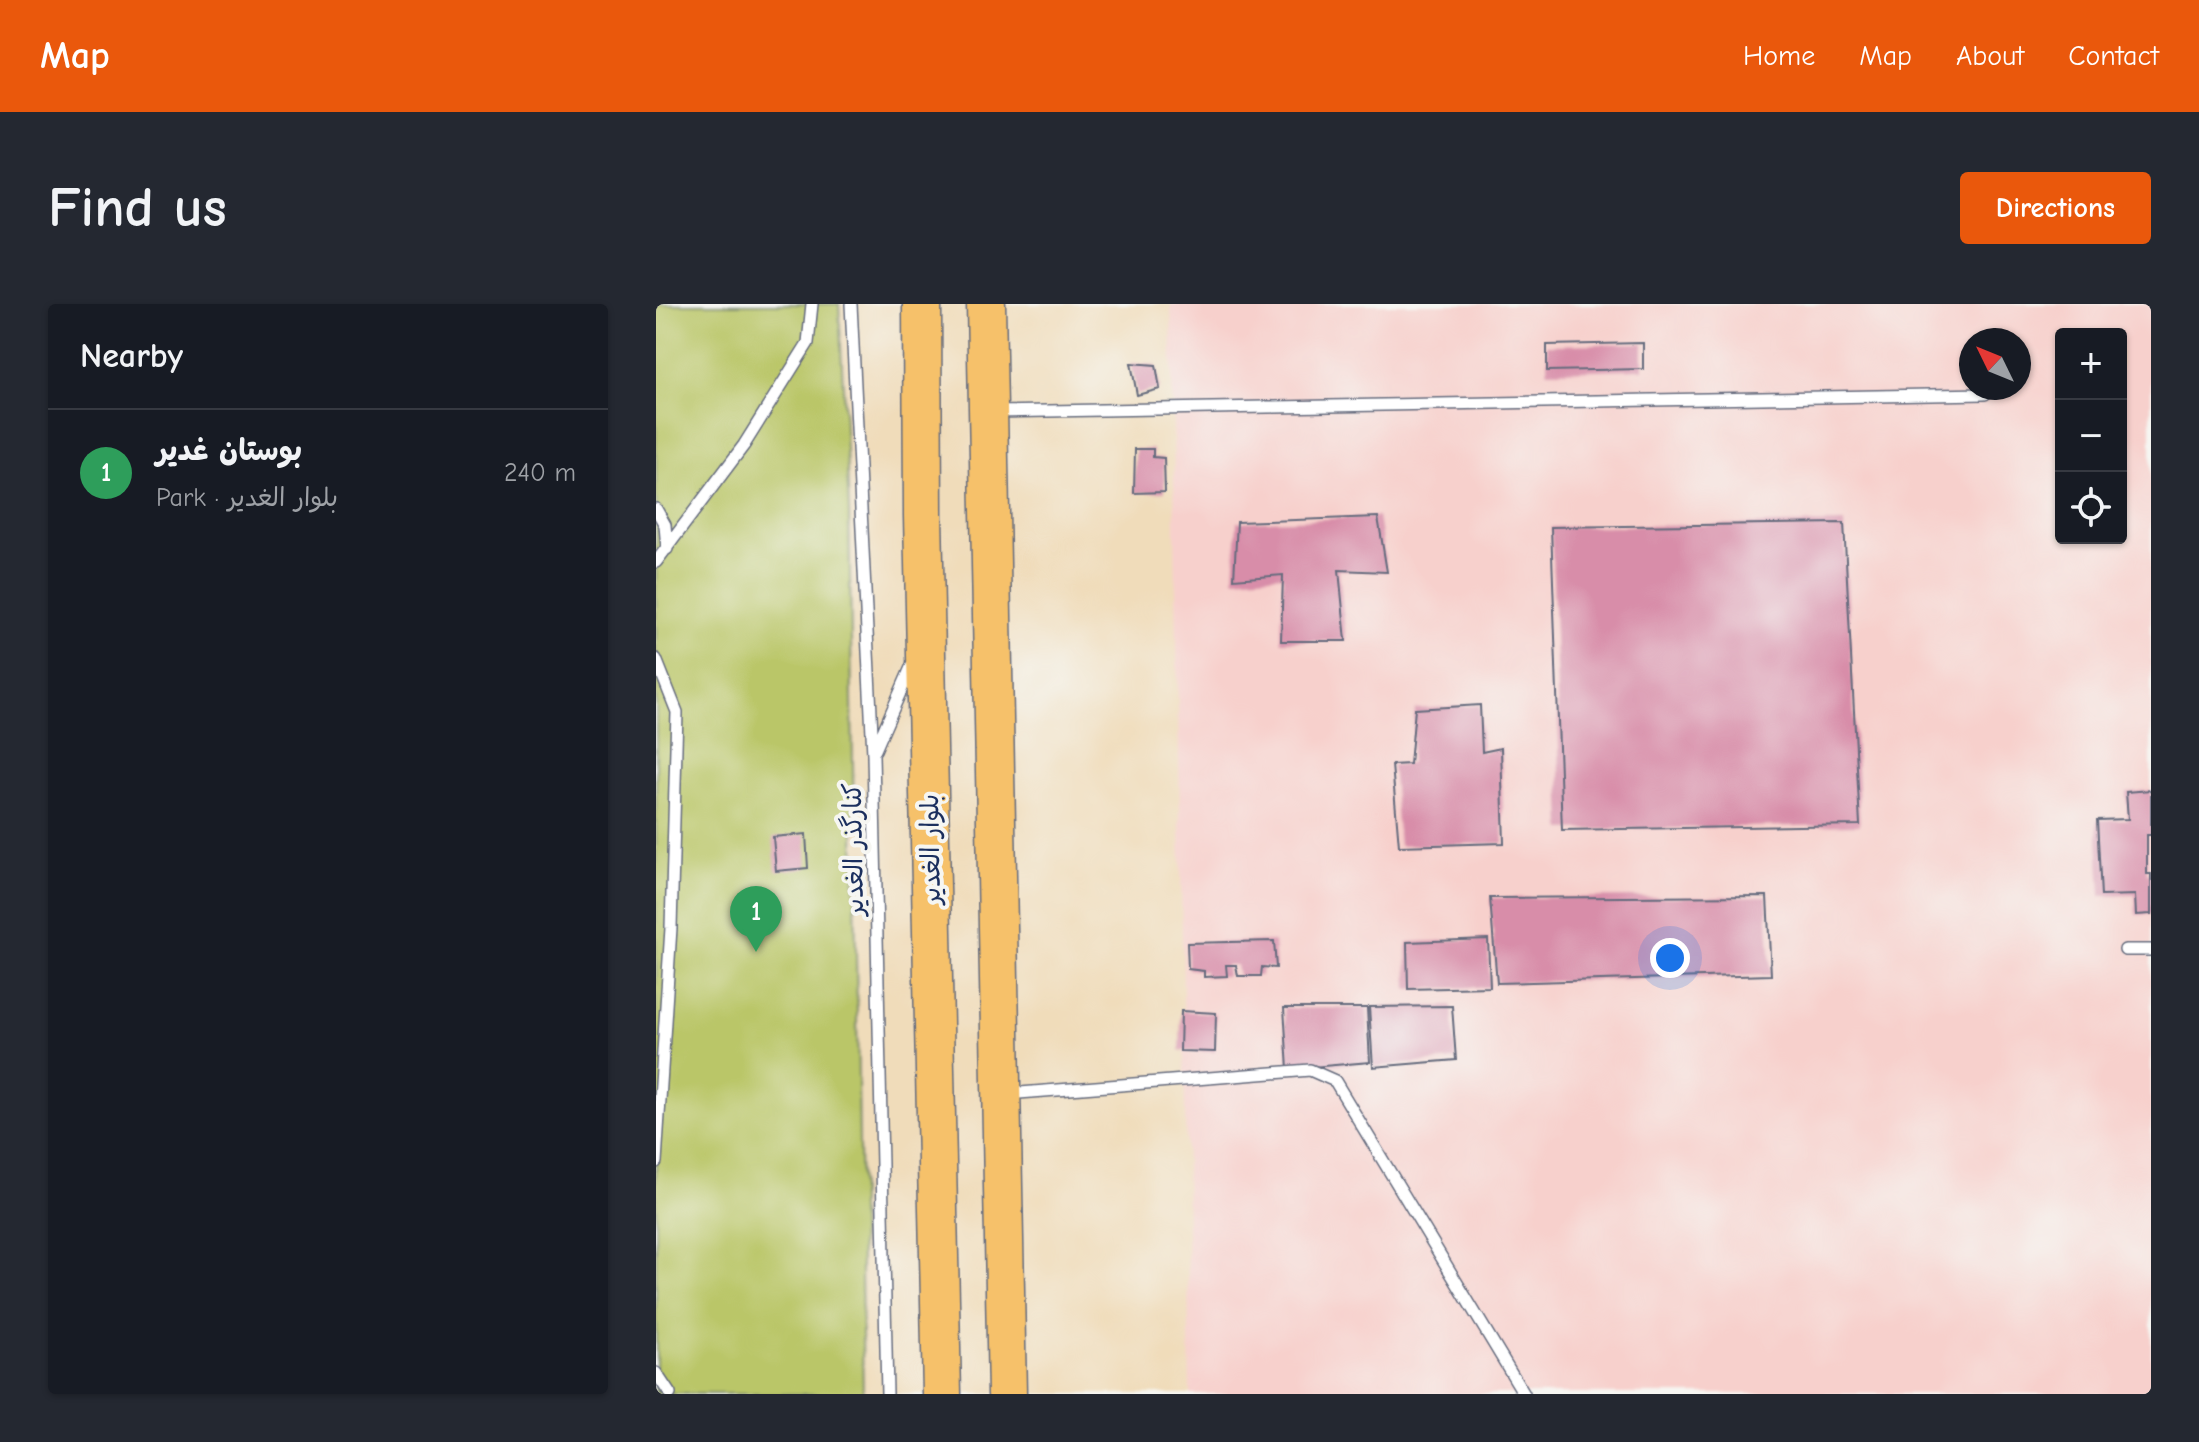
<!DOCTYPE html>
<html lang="en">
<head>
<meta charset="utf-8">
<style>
  :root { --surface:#171b24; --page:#242831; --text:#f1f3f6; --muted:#9ea1a6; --line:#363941; --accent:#ea580c }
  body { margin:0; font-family:"Comic Neue","Playpen Sans Arabic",sans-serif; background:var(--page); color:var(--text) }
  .controls { position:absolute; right:24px; top:24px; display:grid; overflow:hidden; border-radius:8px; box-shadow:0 2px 6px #0004 }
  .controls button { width:72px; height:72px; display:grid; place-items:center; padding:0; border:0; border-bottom:2px solid var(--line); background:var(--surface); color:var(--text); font:40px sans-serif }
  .compass { position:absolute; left:1303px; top:24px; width:72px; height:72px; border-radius:50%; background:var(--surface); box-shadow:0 2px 6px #0004; rotate:313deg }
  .you { position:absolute; left:1014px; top:654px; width:28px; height:28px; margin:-20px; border:6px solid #fff; border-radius:50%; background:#1a73e8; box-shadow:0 0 0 12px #1a73e833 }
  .badge { display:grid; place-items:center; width:52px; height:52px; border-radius:50%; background:var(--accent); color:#fff; font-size:26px; font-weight:700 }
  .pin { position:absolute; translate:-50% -66px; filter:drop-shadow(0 2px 4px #0008) }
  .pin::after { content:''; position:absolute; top:42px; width:28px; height:24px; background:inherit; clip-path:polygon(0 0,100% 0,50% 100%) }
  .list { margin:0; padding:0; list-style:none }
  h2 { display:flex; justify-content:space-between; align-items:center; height:104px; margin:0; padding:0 32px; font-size:34px }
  h2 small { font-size:26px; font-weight:400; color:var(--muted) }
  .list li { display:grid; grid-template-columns:52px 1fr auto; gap:24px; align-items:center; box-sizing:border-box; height:128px; padding:0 32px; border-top:2px solid var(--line) }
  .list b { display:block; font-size:30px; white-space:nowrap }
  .list p { margin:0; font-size:26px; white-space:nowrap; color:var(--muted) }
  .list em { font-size:26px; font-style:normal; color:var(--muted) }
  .icon { flex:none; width:44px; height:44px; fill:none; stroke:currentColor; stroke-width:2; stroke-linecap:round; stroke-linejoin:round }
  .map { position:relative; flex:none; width:1495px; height:1090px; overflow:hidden; border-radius:8px }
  header { display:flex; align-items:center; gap:48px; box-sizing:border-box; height:112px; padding:0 40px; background:var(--accent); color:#fff }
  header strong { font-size:38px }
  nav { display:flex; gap:44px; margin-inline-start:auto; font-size:28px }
  .intro { display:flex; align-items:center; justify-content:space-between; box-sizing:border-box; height:192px; padding:0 48px }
  h1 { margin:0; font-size:56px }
  .button { padding:20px 36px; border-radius:8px; background:var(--accent); color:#fff; font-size:28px; font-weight:700 }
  main { display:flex; gap:48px; padding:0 48px }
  aside { flex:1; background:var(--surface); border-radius:8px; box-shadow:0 2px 6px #0004 }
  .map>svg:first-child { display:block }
  .built { fill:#f7d0cc; fill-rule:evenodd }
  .green { fill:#bac667; stroke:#6a7a62; stroke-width:2 }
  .building { fill:#d88da9 }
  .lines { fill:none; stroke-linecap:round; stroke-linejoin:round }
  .service-casing { stroke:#666c7e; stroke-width:14 }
  .trunk-casing { stroke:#666c7e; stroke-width:41 }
  .service { stroke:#fff; stroke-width:11 }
  .trunk { stroke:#f6c16b; stroke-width:38 }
  .labels { text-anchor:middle; stroke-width:8; stroke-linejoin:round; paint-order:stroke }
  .street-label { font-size:26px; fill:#1b2f5e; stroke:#f6f6f2 }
</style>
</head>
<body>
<header>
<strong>Map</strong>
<nav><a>Home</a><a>Map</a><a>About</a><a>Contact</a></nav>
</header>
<div class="intro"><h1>Find us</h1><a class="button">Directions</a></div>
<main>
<aside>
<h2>Nearby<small></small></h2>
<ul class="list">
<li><span class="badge" style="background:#2e9e5b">1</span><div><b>بوستان غدیر</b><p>Park · بلوار الغدیر</p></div><em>240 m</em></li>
</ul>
</aside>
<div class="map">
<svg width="1495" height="1090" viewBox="0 0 1495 1090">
  <rect width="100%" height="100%" fill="#f6f6f2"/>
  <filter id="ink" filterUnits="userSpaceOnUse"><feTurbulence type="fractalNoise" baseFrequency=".0125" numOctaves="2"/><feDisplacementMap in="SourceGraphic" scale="16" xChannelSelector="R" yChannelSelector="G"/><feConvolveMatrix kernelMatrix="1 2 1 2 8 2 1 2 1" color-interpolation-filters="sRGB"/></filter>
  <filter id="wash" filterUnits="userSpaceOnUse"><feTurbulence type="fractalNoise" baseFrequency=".006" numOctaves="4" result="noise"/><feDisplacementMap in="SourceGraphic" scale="32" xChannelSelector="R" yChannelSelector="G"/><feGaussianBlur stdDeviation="1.8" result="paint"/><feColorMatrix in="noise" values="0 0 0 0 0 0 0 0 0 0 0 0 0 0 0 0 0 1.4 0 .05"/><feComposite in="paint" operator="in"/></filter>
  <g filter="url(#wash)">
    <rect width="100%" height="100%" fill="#f0dcba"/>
    <path class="built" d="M515,0H1495V1090H534ZM1405,30H1465V234H1405ZM1315,36H1363V84H1315Z"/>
    <path class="green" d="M0,0H183L193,206L207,1090H0Z"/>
    <g id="blocks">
      <path class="building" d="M987,39V65L891,67V41Z
        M475,59L500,61L504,85L481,91Z
        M479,145H497V153L508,154L509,188L478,189Z
        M722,213L731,268L683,266L690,337H625L627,271L578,275L581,218Z
        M1188,219L1204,521L906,526L895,223Z
        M824,401L826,448L845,444L848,539L743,542L736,461L754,460L759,405Z
        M1495,486V531H1491V570H1495V610L1480,611L1479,591L1445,592L1441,516L1472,515L1470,488Z
        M150,530L152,564L120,567L117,533Z
        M1111,592L1115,671L841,679L834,594Z
        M832,635L834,683L752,685L751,638Z
        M618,637L620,664L606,663L605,672H582L580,661H570L571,672L548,673V667L532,665L531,639Z
        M796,702L800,756L717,763L713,703Z
        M628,704H711L714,758L632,765Z
        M525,707L560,709L559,748L524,747Z"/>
    </g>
  </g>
  <g filter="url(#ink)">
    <use href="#blocks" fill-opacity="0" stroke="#666c7e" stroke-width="2"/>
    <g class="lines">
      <g class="service-casing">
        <path id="service" d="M195,0L217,450L231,1090
          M337,108L1329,90
          M0,205L9,221L11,245
          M0,258L88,141L152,39L156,0
          M0,355L21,408L15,624L0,858
          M219,446L257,359
          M1469,646H1495
          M350,790L654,766L679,777L868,1090
          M0,1069L14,1090"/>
      </g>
      <g class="trunk-casing">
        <path id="trunk" d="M266,0L267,212L286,1090
          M330,0L351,1090"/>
      </g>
      <use href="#service" class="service"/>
      <use href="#trunk" class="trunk"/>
    </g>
  </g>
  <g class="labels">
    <g class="street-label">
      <text transform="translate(197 545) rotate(-91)" y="9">کنارگذر الغدیر</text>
      <text transform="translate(274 545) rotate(-91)" y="9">بلوار الغدیر</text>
    </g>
  </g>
</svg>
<div class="controls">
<button>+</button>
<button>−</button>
<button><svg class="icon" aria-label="locate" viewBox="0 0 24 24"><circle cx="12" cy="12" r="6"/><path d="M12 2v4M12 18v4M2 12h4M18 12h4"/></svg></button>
</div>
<svg class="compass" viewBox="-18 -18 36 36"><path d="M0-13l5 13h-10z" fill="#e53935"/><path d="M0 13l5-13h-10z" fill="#9ea1a6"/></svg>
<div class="you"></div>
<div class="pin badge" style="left:100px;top:648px;background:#2e9e5b">1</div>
</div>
</main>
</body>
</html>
